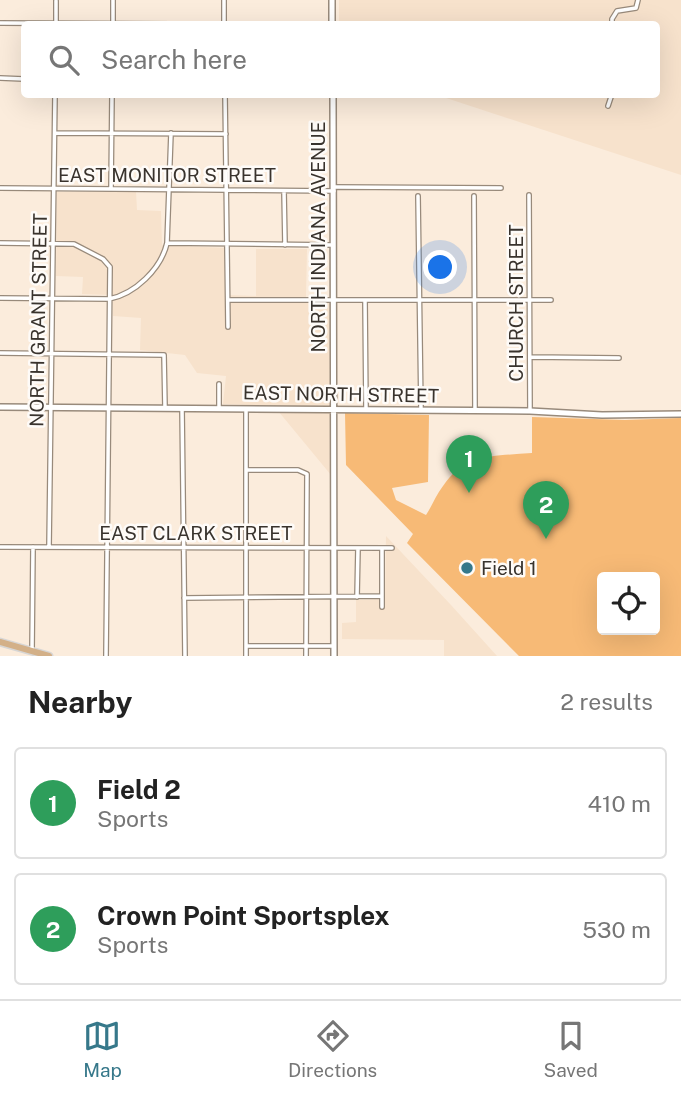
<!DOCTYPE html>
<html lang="en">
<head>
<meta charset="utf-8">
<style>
  :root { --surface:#fff; --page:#f6f6f6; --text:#222; --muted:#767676; --line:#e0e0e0; --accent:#36788a }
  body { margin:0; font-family:"Public Sans",sans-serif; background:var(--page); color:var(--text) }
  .controls { position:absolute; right:21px; bottom:21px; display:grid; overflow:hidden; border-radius:7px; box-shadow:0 7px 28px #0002 }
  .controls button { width:63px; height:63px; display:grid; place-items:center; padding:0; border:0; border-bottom:2px solid var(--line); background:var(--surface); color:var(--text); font:35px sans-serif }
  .you { position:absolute; left:441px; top:268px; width:24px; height:24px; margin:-18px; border:5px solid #fff; border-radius:50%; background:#1a73e8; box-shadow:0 0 0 10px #1a73e833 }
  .badge { display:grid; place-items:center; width:46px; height:46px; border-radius:50%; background:var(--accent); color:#fff; font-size:23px; font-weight:700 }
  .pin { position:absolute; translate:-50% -58px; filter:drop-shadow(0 2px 4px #0008) }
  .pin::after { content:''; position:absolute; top:37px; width:24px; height:21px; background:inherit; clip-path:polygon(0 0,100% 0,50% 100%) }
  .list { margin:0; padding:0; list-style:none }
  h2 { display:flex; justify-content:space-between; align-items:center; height:91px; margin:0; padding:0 28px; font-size:30px }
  h2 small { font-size:23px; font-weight:400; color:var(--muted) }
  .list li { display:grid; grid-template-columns:46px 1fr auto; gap:21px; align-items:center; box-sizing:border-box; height:112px; margin:0 14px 14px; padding:0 14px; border:2px solid var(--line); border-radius:7px }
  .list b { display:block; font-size:26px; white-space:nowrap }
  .list p { margin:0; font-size:23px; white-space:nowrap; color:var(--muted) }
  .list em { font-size:23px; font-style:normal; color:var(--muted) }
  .icon { flex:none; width:38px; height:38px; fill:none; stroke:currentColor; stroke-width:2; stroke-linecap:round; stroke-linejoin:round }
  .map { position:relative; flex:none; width:681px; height:656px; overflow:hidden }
  .search { position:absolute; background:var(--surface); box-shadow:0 7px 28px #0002; left:21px; right:21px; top:21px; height:77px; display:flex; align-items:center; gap:18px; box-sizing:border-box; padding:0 24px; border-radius:7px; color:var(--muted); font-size:26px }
  .sheet { height:343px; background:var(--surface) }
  nav { display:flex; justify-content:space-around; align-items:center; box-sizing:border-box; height:98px; border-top:2px solid var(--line); background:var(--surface); font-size:19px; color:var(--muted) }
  nav a { display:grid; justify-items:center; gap:4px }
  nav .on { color:var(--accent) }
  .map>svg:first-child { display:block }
  .built { fill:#f7e2cc }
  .green { fill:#f7ba76; fill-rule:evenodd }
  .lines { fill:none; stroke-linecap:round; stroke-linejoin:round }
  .street-casing { stroke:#988a7b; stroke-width:6 }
  .secondary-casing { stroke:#988a7b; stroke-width:8 }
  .primary-casing { stroke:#d7d6d5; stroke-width:9 }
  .street { stroke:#fff; stroke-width:3.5 }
  .secondary { stroke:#fff; stroke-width:5 }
  .primary { stroke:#d3b088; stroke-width:6 }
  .poi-dot { fill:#36788a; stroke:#fefbf8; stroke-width:2.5 }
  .labels { text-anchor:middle; stroke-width:5; stroke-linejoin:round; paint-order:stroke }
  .street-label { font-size:19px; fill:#39332d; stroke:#fefbf8 }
  .poi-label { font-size:19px; fill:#39332d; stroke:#fefbf8; text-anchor:start }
</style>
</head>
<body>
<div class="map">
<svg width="681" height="656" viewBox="0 0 681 656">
  <rect width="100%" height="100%" fill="#fbecdc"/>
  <path class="built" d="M339,0H681V175L437,95L656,94V24H339Z
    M57,192H136L137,210L161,211L162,245L226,248V295L256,296V249H307L306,297L330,298L331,475L274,406L223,404L226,376L197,373L185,355L140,350L141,318L113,316L112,295L82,294L83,277L56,276Z
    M386,536L451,605L497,656H444V640L342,639V623L356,622V600L385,599Z"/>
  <path class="green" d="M345,413L429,415L428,482L392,488L396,500L426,515C432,506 436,495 443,486C465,453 497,456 532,453V417L625,420L681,418V656H519L407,543L413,534L346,465ZM602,577H655V630H602Z"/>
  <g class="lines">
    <g class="street-casing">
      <path id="street" d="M113,0V24
        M0,23L172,24
        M56,24V1
        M224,24V0
        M612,24V19L617,11L636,8L638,0
        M0,78L24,79
        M225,94L228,327
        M608,106L612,94
        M55,133L226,134
        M334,187L501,188
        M0,188L334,191
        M111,189L112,94
        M284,191L285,245
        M529,195L530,411
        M418,196L421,410
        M474,196L475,410
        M0,243L74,244L103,259L110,267L106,656
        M167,243L333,245
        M0,298L109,299C135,294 161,269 167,243L171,133
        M228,300H551
        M365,300L366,410
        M0,353L164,355L165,408
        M530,357L619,358
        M182,408L185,656
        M219,408V384
        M247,470H298L307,474L306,656
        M0,547L392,548
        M49,547L55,94
        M382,548V607
        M357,597L358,548
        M184,598L382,596
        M246,646H334
        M32,651L33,547
        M246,656V410"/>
    </g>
    <g class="secondary-casing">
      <path id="secondary" d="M332,0V24
        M333,94L334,656
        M0,407L530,411L602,415L681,414"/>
    </g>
    <g class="primary-casing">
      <path id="primary" d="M0,642L49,656"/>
    </g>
    <use href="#street" class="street"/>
    <use href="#secondary" class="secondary"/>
    <use href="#primary" class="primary"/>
  </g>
  <circle class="poi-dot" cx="467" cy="568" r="7"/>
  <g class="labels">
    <g class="street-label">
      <text x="167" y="182">EAST MONITOR STREET</text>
      <text transform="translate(318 237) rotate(-90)" y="7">NORTH INDIANA AVENUE</text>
      <text transform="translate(516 303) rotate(-90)" y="7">CHURCH STREET</text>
      <text transform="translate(38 320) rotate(-89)" y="7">NORTH GRANT STREET</text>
      <text transform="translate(341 394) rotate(1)" y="7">EAST NORTH STREET</text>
      <text x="196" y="540">EAST CLARK STREET</text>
    </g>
    <g class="poi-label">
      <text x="481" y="575">Field 1</text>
    </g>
  </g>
</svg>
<div class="controls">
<button><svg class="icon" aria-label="locate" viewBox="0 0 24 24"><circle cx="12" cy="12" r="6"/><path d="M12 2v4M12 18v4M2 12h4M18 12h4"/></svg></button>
</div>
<div class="you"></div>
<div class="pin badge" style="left:469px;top:493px;background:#2e9e5b">1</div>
<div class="pin badge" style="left:546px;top:539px;background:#2e9e5b">2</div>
<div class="search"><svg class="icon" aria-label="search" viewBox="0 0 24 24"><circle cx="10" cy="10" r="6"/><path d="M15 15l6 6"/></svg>Search here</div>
</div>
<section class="sheet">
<h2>Nearby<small>2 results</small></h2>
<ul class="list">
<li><span class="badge" style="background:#2e9e5b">1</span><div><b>Field 2</b><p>Sports</p></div><em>410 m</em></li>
<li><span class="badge" style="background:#2e9e5b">2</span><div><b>Crown Point Sportsplex</b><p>Sports</p></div><em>530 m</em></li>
</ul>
</section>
<nav>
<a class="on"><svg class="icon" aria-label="map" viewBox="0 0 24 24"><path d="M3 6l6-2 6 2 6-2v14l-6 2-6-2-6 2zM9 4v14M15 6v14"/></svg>Map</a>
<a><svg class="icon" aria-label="directions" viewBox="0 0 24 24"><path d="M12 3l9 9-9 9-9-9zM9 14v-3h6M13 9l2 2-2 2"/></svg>Directions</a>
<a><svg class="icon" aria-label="saved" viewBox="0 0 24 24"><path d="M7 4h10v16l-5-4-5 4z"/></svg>Saved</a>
</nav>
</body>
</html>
